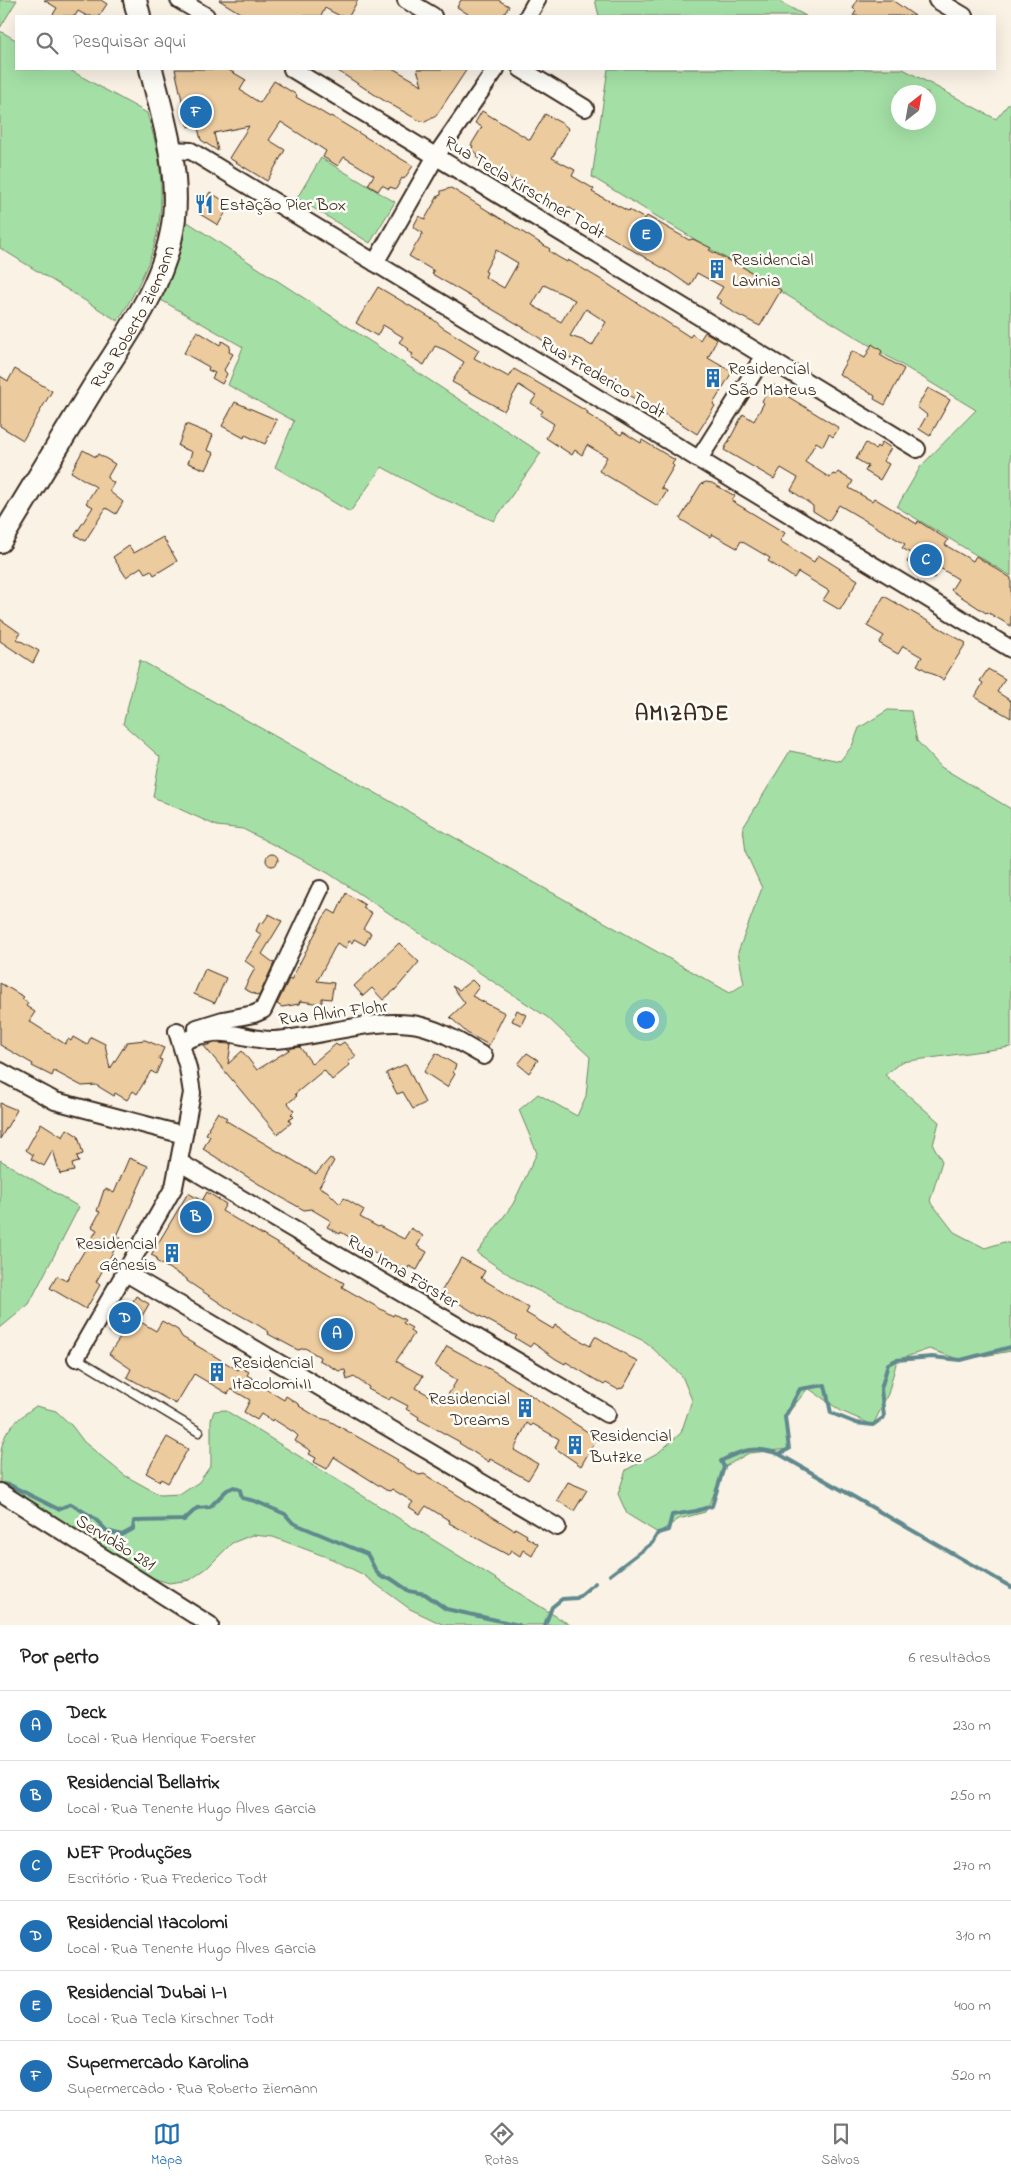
<!DOCTYPE html>
<html lang="pt">
<head>
<meta charset="utf-8">
<style>
  :root { --surface:#fff; --page:#f6f6f6; --text:#222; --muted:#767676; --line:#e0e0e0; --accent:#1f6fb2 }
  body { margin:0; font-family:"Indie Flower",sans-serif; background:var(--page); color:var(--text) }
  .compass { position:absolute; left:891px; top:85px; width:45px; height:45px; border-radius:50%; background:var(--surface); box-shadow:0 5px 20px #0002; rotate:31deg }
  .you { position:absolute; left:645px; top:1019px; width:18px; height:18px; margin:-12px; border:4px solid #fff; border-radius:50%; background:#1a73e8; box-shadow:0 0 0 8px #1a73e833 }
  .badge { display:grid; place-items:center; width:32px; height:32px; border-radius:50%; background:var(--accent); color:#fff; font-size:16px; font-weight:700 }
  .pin { position:absolute; translate:-50% -50%; border:2px solid #fff; box-shadow:0 1px 5px #0006 }
  .list { margin:0; padding:0; list-style:none }
  h2 { display:flex; justify-content:space-between; align-items:center; height:65px; margin:0; padding:0 20px; font-size:21px }
  h2 small { font-size:16px; font-weight:400; color:var(--muted) }
  .list li { display:grid; grid-template-columns:32px 1fr auto; gap:15px; align-items:center; box-sizing:border-box; height:70px; padding:0 20px; border-top:1px solid var(--line) }
  .list b { display:block; font-size:19px; white-space:nowrap }
  .list p { margin:0; font-size:16px; white-space:nowrap; color:var(--muted) }
  .list em { font-size:16px; font-style:normal; color:var(--muted) }
  .icon { flex:none; width:28px; height:28px; fill:none; stroke:currentColor; stroke-width:2; stroke-linecap:round; stroke-linejoin:round }
  .map { position:relative; flex:none; width:1011px; height:1625px; overflow:hidden }
  .search { position:absolute; background:var(--surface); box-shadow:0 5px 20px #0002; left:15px; right:15px; top:15px; height:55px; display:flex; align-items:center; gap:12px; box-sizing:border-box; padding:0 18px; border-radius:0px; color:var(--muted); font-size:19px }
  .sheet { height:485px; background:var(--surface) }
  nav { display:flex; justify-content:space-around; align-items:center; box-sizing:border-box; height:70px; border-top:1px solid var(--line); background:var(--surface); font-size:14px; color:var(--muted) }
  nav a { display:grid; justify-items:center; gap:2px }
  nav .on { color:var(--accent) }
  .map>svg:first-child { display:block }
  .green { fill:#a4e0a6; stroke:#708562; fill-rule:evenodd }
  .lines { fill:none; stroke-linecap:round; stroke-linejoin:round }
  .stream { stroke:#61898d; stroke-width:4 }
  .building { fill:#eccb9e; stroke:#3b2a1e; fill-rule:evenodd }
  .service-casing { stroke:#3b2a1e; stroke-width:11 }
  .minor-casing { stroke:#3b2a1e; stroke-width:20 }
  .secondary-casing { stroke:#3b2a1e; stroke-width:26 }
  .service { stroke:#fdfcf7; stroke-width:8 }
  .minor { stroke:#fdfcf7; stroke-width:16 }
  .secondary { stroke:#fdfcf7; stroke-width:22 }
  .labels { text-anchor:middle; stroke-width:5; stroke-linejoin:round; paint-order:stroke }
  .street-label { font-size:18px; fill:#3b2a1e; stroke:#fdfcf7 }
  .poi-label { font-size:18px; fill:#3b2a1e; stroke:#fdfcf7; text-anchor:start }
  .district-label { font-size:22px; font-weight:bold; letter-spacing:1px; fill:#3b2a1e; stroke:#fdfcf7 }
</style>
</head>
<body>
<div class="map">
<svg width="1011" height="1625" viewBox="0 0 1011 1625">
  <rect width="100%" height="100%" fill="#faf2e5"/>
  <filter id="ink" filterUnits="userSpaceOnUse"><feTurbulence type="fractalNoise" baseFrequency=".02" numOctaves="2"/><feDisplacementMap in="SourceGraphic" scale="10" xChannelSelector="R" yChannelSelector="G"/><feConvolveMatrix kernelMatrix="1 2 1 2 8 2 1 2 1" color-interpolation-filters="sRGB"/></filter>
  <g filter="url(#ink)">
    <path class="green" d="M0,0H17L0,28Z
      M595,0H776L806,16H599Z
      M0,31L16,40V69H68L147,113C151,128 157,145 159,161C167,227 152,265 118,321L0,248Z
      M608,69H903L996,119L1011,101V576L897,507L921,466L976,410L592,177ZM898,92H928V122H898Z
      M321,158L395,202L370,243L297,198Z
      M186,221L541,453L494,521L430,493L382,467L350,512L275,467L294,421L228,385L243,347L161,300Z
      M140,660L730,993L744,984L738,952L762,888L746,853L743,828L790,751L840,761L852,746L859,728L888,710L911,711L917,741L941,767L1011,809V1047L901,1062L885,1075L939,1122L933,1145L942,1161L930,1201L954,1232L985,1248L1004,1242L1011,1244V1351L961,1360L929,1349L897,1360L888,1394L873,1425L841,1411L808,1388L785,1417L789,1449L749,1453L724,1467L713,1496L705,1512L679,1519L658,1533L627,1514L618,1494L626,1470L659,1452L681,1433L692,1400L682,1376L646,1342L520,1282L477,1253L513,1204L537,1153L519,1110L538,1094L577,1116L586,1096L590,1057L547,1017L328,873L243,829L217,826L153,797L160,757L123,724Z
      M0,1160L79,1207L29,1304L0,1328Z
      M36,1406L56,1411L72,1426L84,1442L124,1475L160,1495L181,1494L199,1482L211,1465V1420L214,1411L225,1410L570,1625H444L410,1609L362,1574L332,1559L273,1537L252,1535L232,1543L207,1568L190,1580L169,1583L149,1577L6,1489L0,1484C0,1439 0,1431 36,1406Z"/>
    <g class="lines">
      <path class="stream" d="M779,1454L1011,1587
        M2,1484L10,1485L58,1509L71,1504L94,1518L107,1531L122,1535L133,1529L134,1521L184,1520L197,1508L210,1507L227,1490L234,1487L240,1490L242,1498L255,1501L285,1514L293,1523L367,1554C374,1564 376,1581 390,1578L409,1591L425,1594L446,1609L519,1625
        M610,1575L652,1543L658,1533L668,1530L672,1515L696,1511L712,1506L724,1467L721,1461C743,1449 755,1446 779,1454L789,1449L785,1417L800,1389L825,1385L831,1413L856,1423L873,1425L884,1417L881,1389L888,1364L896,1360L932,1357L961,1360L1011,1347
        M545,1625L552,1607L562,1599L577,1598L595,1583"/>
    </g>
    <path class="building" d="M44,0H101L107,4L99,16H87L78,11L75,16H52L57,8Z
      M219,0H358L349,16H340L325,8L321,16H245Z
      M461,0H498L509,6L503,16H471L457,7Z
      M857,0H892L915,16H853L856,11L853,8Z
      M175,69H227L246,80L240,90L260,103L274,81L297,95L296,97L330,117L331,116L413,166L404,179L402,178L396,189L390,187L389,189L382,185L378,191L368,185L374,175L344,157L338,166L323,157L326,151L281,122L269,140L285,150L267,181L229,158L249,126L214,133L218,151L201,140L197,124L188,127Z
      M335,69H394L422,85L417,69H467L436,116L425,122L418,120L383,100Z
      M482,111L530,140L545,114L563,124L569,129L552,158L575,170L572,176L594,189L592,192L628,211L629,210L645,219L647,216L689,240L693,239L711,248L709,250L735,264L736,263L781,290L760,326L736,314L720,303L722,301L716,298L723,287L697,273L690,286L671,273L585,222L584,217L568,207L565,211L487,165L476,157L478,154L471,150L473,146L471,145L482,127L475,123Z
      M451,188L550,249L549,251L558,257L567,262L568,260L600,279L690,337L692,334L700,340L705,332L717,339L708,358L732,372L713,404L715,406L697,434L677,421L626,394L589,366L588,368L560,352L526,329L432,274L434,271L409,256L423,233L413,227L419,216L425,219L438,196L441,195V191ZM496,250L518,263L504,288L485,277L487,272L485,271ZM544,285L575,300L561,322L532,305ZM586,309L606,322L592,346L582,340L570,336Z
      M210,192L230,205L218,225L198,213Z
      M378,287L434,320L442,327L479,350L474,358L509,377L514,369L588,412L587,414L621,435L623,432L641,443L642,440L675,460L672,464L674,466L661,488L667,491L658,506L599,471L607,457L587,445L582,455L575,450L572,455L546,438L554,424L540,415L543,411L531,403L536,396L519,385L504,411L452,382L464,362L445,350L435,346L424,365L411,357L413,354L407,351L409,349L399,342L403,337L383,325L377,336L356,323Z
      M197,331L220,345L222,341L230,346L229,352L233,354L224,370L227,374L222,384L212,378L215,373L208,370L209,367L184,353Z
      M872,344L882,351L880,355L904,369L885,405L874,399L875,396L839,374L852,351L865,358Z
      M15,369L52,391L23,440L0,426V376L8,381Z
      M772,384L785,392L784,394L839,428L833,437L829,434L823,446L816,442L805,462L830,478L833,474L836,475L838,472L853,481L849,488L872,501L874,498L917,524L918,521L948,540L945,545L973,561L976,556L1011,578V626L987,612L986,613L951,590L958,579L940,568L934,578L907,562L912,554L902,548L905,544L839,505L829,521L813,511V506L791,490L798,478L781,468L774,479L724,450L743,414L754,421L764,403L762,401Z
      M928,388L950,400L930,436L919,429L927,415L917,407Z
      M235,402L277,420L265,444L245,435L244,438L222,426Z
      M186,424L213,435L207,450L214,453L206,470L188,463L192,452L178,446Z
      M882,442L891,448L883,461L889,464L880,480L865,471L868,466L856,459L866,443L875,449L877,446L879,448Z
      M83,450L96,457L98,454L115,464L107,478L114,483L109,491L123,502L116,514L106,508L85,541L75,535L93,507L86,503L96,487L71,472Z
      M706,482L712,483L735,496L732,501L785,533L780,541L814,562L818,555L858,580L840,610L823,600L829,591L798,572L794,578L768,561L770,558L741,541L737,548L712,534L710,537L680,519L701,484Z
      M163,537L177,561L154,575L151,570L145,573L141,567L126,577L113,557L129,546L134,553Z
      M884,596L966,643L943,680L917,665L922,657L903,646L898,654L879,643L884,636L867,626Z
      M0,619L20,633L17,639L39,651L33,663L0,641Z
      M988,669L1005,679L997,692L1011,701V718L975,697L983,683L980,681Z
      M266 860a6 6 0 1 1 12 0a6 6 0 1 1-12 0Z
      M346,893L365,905L363,908L372,913L363,929L371,933L365,945L354,939L352,943L349,941L346,948L337,943L317,981L334,983L331,999L322,998V1004L300,1001L299,1004L282,1007L277,1004L289,979L291,980L323,918L329,910L336,914Z
      M269,914L282,921L262,954L274,963L259,996L244,989L255,968L245,961L262,935L256,931L260,922L263,923Z
      M399,943L419,962L396,989L383,1000L372,988L363,996L354,986Z
      M205,969L226,978L215,1003L194,994Z
      M472,980L479,987L472,996L505,1013L489,1045L467,1033L450,1017L465,1003L452,986L459,990Z
      M0,983L24,997L22,999L28,1003L26,1006L35,1012L29,1021L65,1044L68,1039L71,1041L73,1037L87,1045L91,1037L105,1044L110,1069L127,1042L145,1040L164,1048L159,1059L162,1060L156,1074L151,1071L137,1094L133,1091L127,1100L115,1093L114,1096L96,1085L82,1086L54,1071L52,1076L32,1066L33,1064L0,1045Z
      M517,1010L526,1015L521,1025L512,1021Z
      M344,1042L356,1056L348,1062L350,1065L332,1080L324,1070L295,1094L297,1096L288,1103L294,1111L291,1114L294,1117L289,1120L291,1123L277,1134L204,1046L215,1043L231,1044L228,1064L242,1051L257,1070L292,1048L300,1047L312,1064L336,1044L338,1046Z
      M436,1053L456,1065L453,1072L455,1074L447,1087L424,1072Z
      M527,1053L538,1060L529,1073L518,1064Z
      M406,1064L425,1103L413,1109L403,1092L397,1094L386,1073Z
      M0,1103L17,1110L0,1139Z
      M218,1112L227,1118L225,1120L316,1174L330,1158L334,1161L319,1187L327,1191L340,1204L344,1198L364,1210L360,1217L378,1227L379,1226L404,1239L411,1228L423,1236L417,1246L427,1252L417,1270L409,1266L407,1270L402,1269L341,1232L340,1234L327,1227L331,1221L311,1209L304,1210L270,1191L203,1149L210,1136L206,1134L209,1129L208,1128Z
      M41,1123L63,1137L67,1129L78,1136L83,1154L77,1156L79,1162L72,1164L74,1171L60,1174L53,1150L44,1166L31,1159L33,1155L26,1150Z
      M129,1158L148,1166L117,1236L121,1238L96,1282L100,1285L86,1309L50,1288L57,1276L66,1281L97,1230L92,1227L100,1212L97,1211L104,1190L106,1189L114,1193Z
      M207,1192L226,1204L222,1211L344,1283L342,1287L393,1316L394,1314L405,1320L403,1323L412,1328L410,1331L414,1334L396,1361L423,1376L416,1388L443,1403L457,1380L435,1366L447,1346L495,1372L597,1438L581,1466L555,1448L559,1439L533,1424L531,1426L527,1423L514,1450L538,1464L528,1480L490,1459L489,1462L459,1443L460,1442L418,1419L419,1417L406,1409L408,1406L391,1397L389,1400L379,1395L368,1389L369,1387L354,1377L347,1380L345,1370L339,1371L319,1360L320,1357L305,1348L298,1350L268,1334L269,1332L258,1325L229,1309L187,1281V1279L156,1261L157,1258L151,1255L188,1193L202,1201Z
      M461,1258L485,1271L481,1278L529,1308L526,1313L553,1329L555,1325L590,1346L595,1337H597L638,1362L623,1388L617,1389L606,1383L604,1385L566,1362L565,1364L556,1359L533,1343L530,1347L515,1338L517,1336L478,1315L441,1292Z
      M136,1296L149,1304L139,1321L156,1331L162,1321L178,1330L182,1337L238,1370L240,1367L249,1372L247,1375L255,1380L254,1382L284,1400L286,1396L300,1405L299,1406L319,1418L328,1420L398,1460L397,1462L419,1475L424,1474L514,1530L515,1528L527,1535L526,1537L538,1544L532,1556L523,1550L520,1556L511,1550L508,1555L449,1523L450,1521L426,1506L420,1514L409,1507L413,1502L392,1489L390,1491L386,1490L334,1457L327,1469L314,1462L316,1458L309,1454L311,1451L295,1441L298,1436L295,1433L273,1419L272,1421L261,1414L257,1420L244,1412L250,1400L231,1389L228,1394L194,1374L176,1404L127,1377L131,1369L109,1354L120,1338L109,1331L112,1326L109,1324L118,1309L127,1305L130,1307Z
      M167,1437L188,1449L168,1483L161,1479L160,1481L146,1473Z
      M568,1482L587,1490L574,1511L557,1500Z"/>
    <g class="lines">
      <g class="service-casing">
        <path id="service" d="M76,1358L199,1432"/>
      </g>
      <g class="minor-casing">
        <path id="minor" d="M179,0L206,16
          M406,0L433,16
          M937,0L964,16
          M528,16L537,0
          M292,69L917,449
          M521,69L585,108
          M171,150L191,151L1011,649
          M375,263L436,156L496,69
          M699,459L764,356
          M197,1028L223,1020L254,1014L263,1010L320,889
          M181,1042C191,1038 202,1034 214,1033C233,1031 254,1041 274,1040C319,1038 378,1015 422,1026C445,1032 464,1045 484,1056
          M0,1071L55,1101L184,1135
          M179,1162L607,1414
          M126,1273L557,1527
          M76,1358L174,1187L192,1093L188,1068L177,1031
          M0,1492L210,1625"/>
      </g>
      <g class="secondary-casing">
        <g id="secondary">
          <path d="M135,0L139,16"/>
          <path id="s1" d="M0,541C31,490 62,439 93,388C126,336 167,282 174,218C179,167 163,118 151,69"/>
        </g>
      </g>
      <use href="#service" class="service"/>
      <use href="#minor" class="minor"/>
      <use href="#secondary" class="secondary"/>
    </g>
  </g>
  <defs>
    <g id="restaurant-bare" transform="scale(1.5)"><path d="M-5-6h1v4h1v-4h1v4h1v-4h1v5L-1.5 .5V6h-2V.5L-5-1ZM5-6V6H3V1.5H1.5Q1.5-4 5-6Z" fill="#1f6fb2" stroke="#fdfcf7" stroke-width="2.5" paint-order="stroke"/></g>
    <g id="building-bare" transform="scale(1.5)"><path d="M-4-6H4V6H1V3H-1V6H-4ZM-2.5-4.3h1.7v1.8h-1.7ZM.8-4.3h1.7v1.8H.8ZM-2.5-1h1.7V.8h-1.7ZM.8-1h1.7V.8H.8Z" fill="#1f6fb2" stroke="#fdfcf7" stroke-width="2.5" paint-order="stroke"/></g>
  </defs>
  <g fill-rule="evenodd">
    <use href="#restaurant-bare" x="204" y="204"/>
    <use href="#building-bare" x="717" y="269"/>
    <use href="#building-bare" x="713" y="378"/>
    <use href="#building-bare" x="172" y="1253"/>
    <use href="#building-bare" x="217" y="1372"/>
    <use href="#building-bare" x="525" y="1408"/>
    <use href="#building-bare" x="575" y="1445"/>
  </g>
  <g class="labels">
    <g class="street-label">
      <text transform="translate(525 187) rotate(31)" y="6">Rua Tecla Kirschner Todt</text>
      <text dy="6" stroke="none"><textPath href="#s1" startOffset="261">Rua Roberto Ziemann</textPath></text>
      <text transform="translate(603 377) rotate(31)" y="6">Rua Frederico Todt</text>
      <text transform="translate(333 1012) rotate(-7)" y="6">Rua Alvin Flohr</text>
      <text transform="translate(403 1271) rotate(31)" y="6">Rua Irma Förster</text>
      <text transform="translate(116 1542) rotate(32)" y="6">Servidão 281</text>
    </g>
    <g class="poi-label">
      <text x="219" y="210">Estação Pier Box</text>
      <text x="732" y="265">Residencial<tspan x="732" dy="21">Lavinia</tspan></text>
      <text x="728" y="374">Residencial<tspan x="728" dy="21">São Mateus</tspan></text>
      <text x="157" y="1249" text-anchor="end">Residencial<tspan x="157" dy="21">Gênesis</tspan></text>
      <text x="232" y="1368">Residencial<tspan x="232" dy="21">Itacolomi II</tspan></text>
      <text x="510" y="1404" text-anchor="end">Residencial<tspan x="510" dy="21">Dreams</tspan></text>
      <text x="590" y="1441">Residencial<tspan x="590" dy="21">Butzke</tspan></text>
    </g>
    <g class="district-label">
      <text x="682" y="720">AMIZADE</text>
    </g>
  </g>
</svg>
<svg class="compass" viewBox="-18 -18 36 36"><path d="M0-13l5 13h-10z" fill="#e53935"/><path d="M0 13l5-13h-10z" fill="#767676"/></svg>
<div class="you"></div>
<div class="pin badge" style="left:337px;top:1334px">A</div>
<div class="pin badge" style="left:196px;top:1217px">B</div>
<div class="pin badge" style="left:926px;top:560px">C</div>
<div class="pin badge" style="left:125px;top:1318px">D</div>
<div class="pin badge" style="left:646px;top:235px">E</div>
<div class="pin badge" style="left:196px;top:112px">F</div>
<div class="search"><svg class="icon" aria-label="search" viewBox="0 0 24 24"><circle cx="10" cy="10" r="6"/><path d="M15 15l6 6"/></svg>Pesquisar aqui</div>
</div>
<section class="sheet">
<h2>Por perto<small>6 resultados</small></h2>
<ul class="list">
<li><span class="badge">A</span><div><b>Deck</b><p>Local · Rua Henrique Foerster</p></div><em>230 m</em></li>
<li><span class="badge">B</span><div><b>Residencial Bellatrix</b><p>Local · Rua Tenente Hugo Alves Garcia</p></div><em>250 m</em></li>
<li><span class="badge">C</span><div><b>NEF Produções</b><p>Escritório · Rua Frederico Todt</p></div><em>270 m</em></li>
<li><span class="badge">D</span><div><b>Residencial Itacolomi</b><p>Local · Rua Tenente Hugo Alves Garcia</p></div><em>310 m</em></li>
<li><span class="badge">E</span><div><b>Residencial Dubai I-I</b><p>Local · Rua Tecla Kirschner Todt</p></div><em>400 m</em></li>
<li><span class="badge">F</span><div><b>Supermercado Karolina</b><p>Supermercado · Rua Roberto Ziemann</p></div><em>520 m</em></li>
</ul>
</section>
<nav>
<a class="on"><svg class="icon" aria-label="map" viewBox="0 0 24 24"><path d="M3 6l6-2 6 2 6-2v14l-6 2-6-2-6 2zM9 4v14M15 6v14"/></svg>Mapa</a>
<a><svg class="icon" aria-label="directions" viewBox="0 0 24 24"><path d="M12 3l9 9-9 9-9-9zM9 14v-3h6M13 9l2 2-2 2"/></svg>Rotas</a>
<a><svg class="icon" aria-label="saved" viewBox="0 0 24 24"><path d="M7 4h10v16l-5-4-5 4z"/></svg>Salvos</a>
</nav>
</body>
</html>
